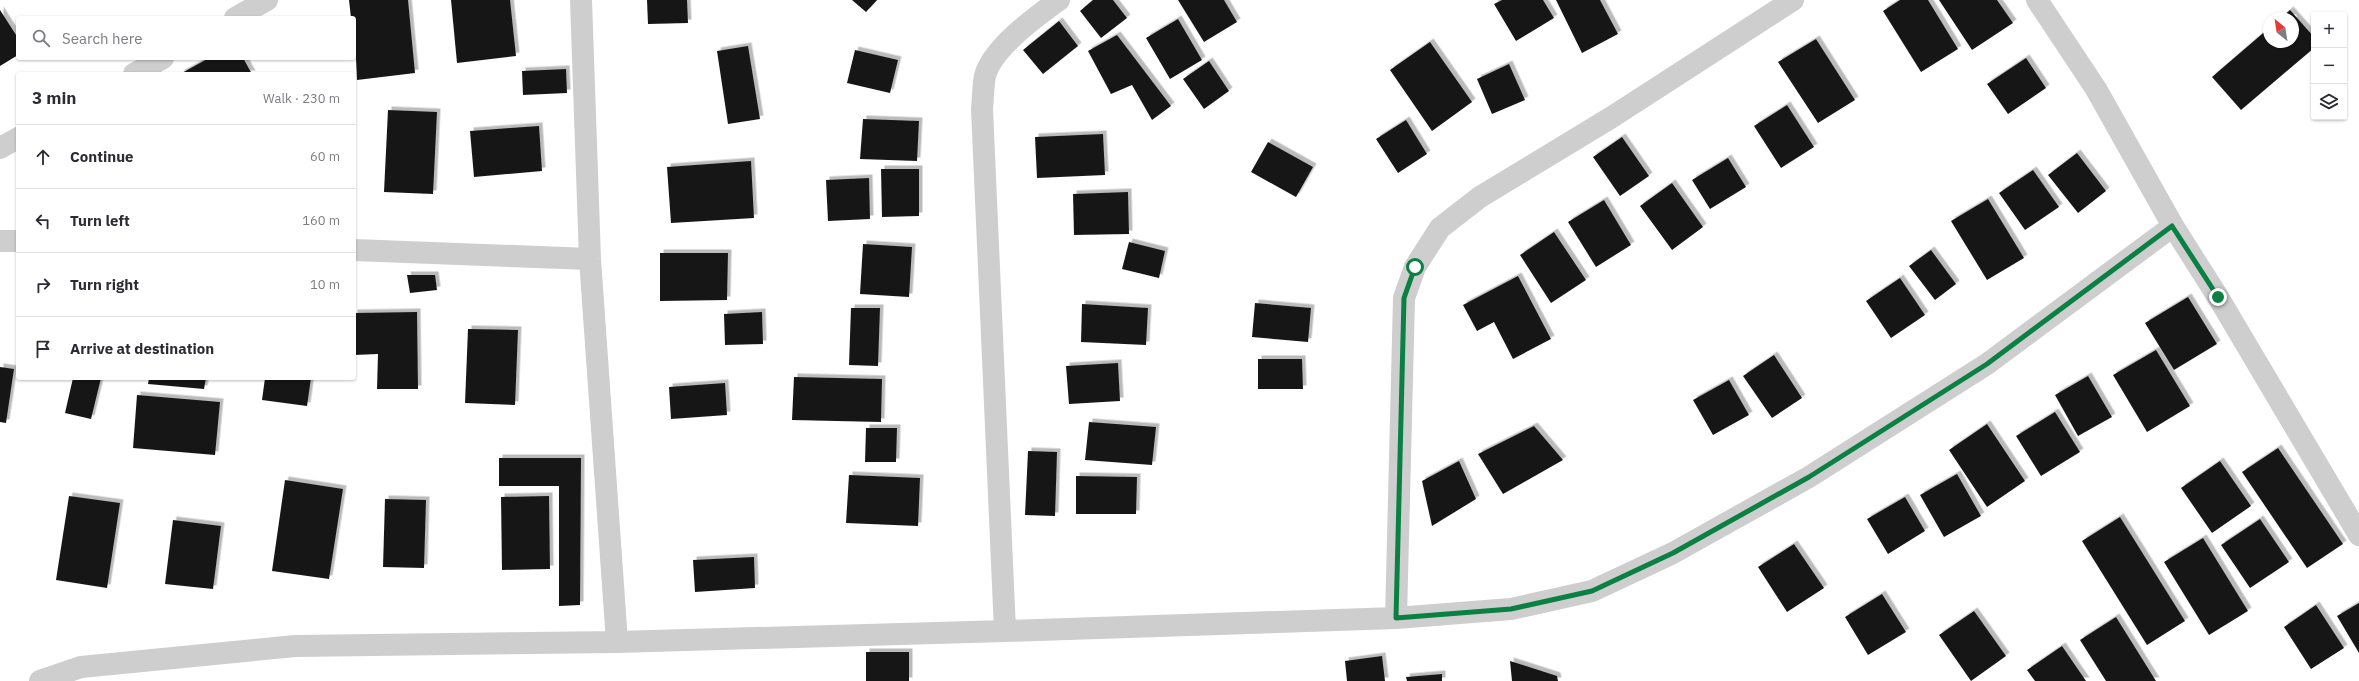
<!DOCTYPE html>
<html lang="en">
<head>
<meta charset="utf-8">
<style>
  :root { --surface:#fff; --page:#f2f2f3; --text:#2b2b33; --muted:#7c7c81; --line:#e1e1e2 }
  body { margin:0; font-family:"IBM Plex Sans",sans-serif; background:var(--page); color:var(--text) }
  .controls { position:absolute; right:12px; top:12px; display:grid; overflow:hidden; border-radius:4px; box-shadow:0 1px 3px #0004 }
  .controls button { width:36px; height:36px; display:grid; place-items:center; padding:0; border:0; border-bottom:1px solid var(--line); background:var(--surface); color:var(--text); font:20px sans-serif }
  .compass { position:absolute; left:2263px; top:12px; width:36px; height:36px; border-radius:50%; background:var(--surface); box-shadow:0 1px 3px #0004; rotate:330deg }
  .stop { position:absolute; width:12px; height:12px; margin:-9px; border:3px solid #0b8043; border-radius:50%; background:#fff }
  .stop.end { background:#0b8043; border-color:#fff; box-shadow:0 1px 4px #0008 }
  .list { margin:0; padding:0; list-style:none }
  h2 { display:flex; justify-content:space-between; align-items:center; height:52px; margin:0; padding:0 16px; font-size:17px }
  h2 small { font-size:13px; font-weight:400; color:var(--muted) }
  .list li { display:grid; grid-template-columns:26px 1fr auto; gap:12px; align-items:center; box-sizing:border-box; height:64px; padding:0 16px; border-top:1px solid var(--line) }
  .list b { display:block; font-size:15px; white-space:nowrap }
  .list em { font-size:13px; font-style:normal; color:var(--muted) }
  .icon { flex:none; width:22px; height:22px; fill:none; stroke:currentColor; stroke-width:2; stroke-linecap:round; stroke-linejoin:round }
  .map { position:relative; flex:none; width:2359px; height:681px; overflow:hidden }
  .search { position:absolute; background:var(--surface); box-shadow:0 1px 3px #0004; left:16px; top:16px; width:340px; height:44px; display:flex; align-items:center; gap:10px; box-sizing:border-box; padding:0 14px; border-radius:4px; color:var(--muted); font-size:15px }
  .panel { position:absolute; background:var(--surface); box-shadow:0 1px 3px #0004; left:16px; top:72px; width:340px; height:308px; border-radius:4px }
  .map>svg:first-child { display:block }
  .building { fill:#181818; filter:url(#shadow) }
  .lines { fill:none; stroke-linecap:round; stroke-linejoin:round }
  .minor { stroke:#cecece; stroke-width:22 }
  .route { stroke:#0b8043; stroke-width:5 }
</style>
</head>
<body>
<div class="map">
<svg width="2359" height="681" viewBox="0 0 2359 681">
  <defs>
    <filter id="shadow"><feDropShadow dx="3.5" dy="-3.5" stdDeviation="0" flood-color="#0004"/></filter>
  </defs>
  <rect width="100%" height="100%" fill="#fff"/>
  <path class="building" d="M349,0H408L415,73L357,80L354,18H351Z
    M451,0H510L516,56L457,63Z
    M647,0H687L688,23L648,24Z
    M852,0H877L866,12Z
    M1093,0H1113L1127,18L1101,38L1080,11Z
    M1178,0H1224L1237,22L1204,42Z
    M1502,0H1543L1554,18L1516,41L1494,4Z
    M1556,0H1600L1618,34L1582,53Z
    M1900,0H1928L1958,49L1921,72L1883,11Z
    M1939,0H1997L2013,23L1972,50Z
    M0,10L18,38V55L0,66Z
    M2290,10L2314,37V48L2241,110L2212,77L2269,28V42H2293V18H2281Z
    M1178,19L1202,60L1170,79L1146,38Z
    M1059,21L1078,46L1043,74L1023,50Z
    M1117,35L1171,106L1152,120L1132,85L1111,94L1088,51Z
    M1816,39L1855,100L1818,123L1778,62Z
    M1430,42L1472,102L1432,131L1390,70Z
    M748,46L760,119L728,124L717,51Z
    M855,50L898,60L890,93L847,83Z
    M209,58H243L252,74H180Z
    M2026,58L2046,88L2008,114L1987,84Z
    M1209,61L1229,91L1204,109L1183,79Z
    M1509,64L1525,100L1492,114L1477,79Z
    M566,69L567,93L523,95L522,71Z
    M1787,105L1814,147L1781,168L1754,126Z
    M388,110L437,112L433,194L384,192Z
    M863,119L919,121L917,161L860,159Z
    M1406,120L1427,154L1398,173L1376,139Z
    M539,126L542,171L474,177L470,131Z
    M1103,134L1105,175L1037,178L1035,137Z
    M1622,137L1649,176L1620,196L1593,157Z
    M1268,142L1313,167L1296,197L1251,172Z
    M2077,153L2106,191L2078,213L2048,175Z
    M1728,158L1746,187L1710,209L1692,180Z
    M751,161L754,218L671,223L667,167Z
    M881,169H919V216L882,217Z
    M2033,170L2059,207L2025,230L1999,193Z
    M869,178L870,219L828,221L826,180Z
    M1672,183L1703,227L1672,250L1640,206Z
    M1128,192L1129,234L1074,235L1073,194Z
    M1988,199L2024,258L1987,280L1951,221Z
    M1604,200L1631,245L1596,267L1568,222Z
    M1554,232L1586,280L1551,303L1520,255Z
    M1129,242L1165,251L1159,278L1122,269Z
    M863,244L912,247L909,297L860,294Z
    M1931,250L1956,284L1935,300L1909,266Z
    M660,253H728L727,300L660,301Z
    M407,275H435L437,290L410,293Z
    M1518,276L1551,339L1513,359L1494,322L1477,331L1463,305Z
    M1900,278L1925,315L1891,338L1866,301Z
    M2188,297L2217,344L2174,370L2145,323Z
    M1255,303L1311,308L1308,342L1252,337Z
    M1082,304L1148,308L1146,345L1081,342Z
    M851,308H880L878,366L849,365Z
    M417,312L418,389H377L378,354L354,355V313Z
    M762,312L763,344L725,345L724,314Z
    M468,329L518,330L515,405L465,403Z
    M2156,350L2190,406L2147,432L2113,375Z
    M1774,355L1802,398L1772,418L1743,376Z
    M1258,359H1302L1303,389H1258Z
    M1118,363L1120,401L1069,404L1066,366Z
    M0,367L14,369L6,423L0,422Z
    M2088,376L2112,417L2078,436L2055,395Z
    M794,377L882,379L881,422L792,420Z
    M73,378H101L91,419L65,413Z
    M149,378H206L204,389L148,384Z
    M265,378H311L307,406L262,400Z
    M1729,380L1749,415L1713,435L1693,400Z
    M725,383L727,415L671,419L669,387Z
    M137,395L220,402L215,455L133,448Z
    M2055,412L2080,452L2041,476L2016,436Z
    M1089,422L1156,427L1152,465L1085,460Z
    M1987,424L2025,481L1987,507L1949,450Z
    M1534,426L1563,460L1503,494L1478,454Z
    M866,428H897L896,462H865Z
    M2278,448L2343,544L2307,568L2242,472Z
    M1028,451L1057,452L1055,516L1025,515Z
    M499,458H581L580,605L559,606V486H499Z
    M1459,461L1476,499L1432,526L1422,481Z
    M2220,461L2251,506L2212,533L2181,488Z
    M1957,474L1981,516L1944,537L1920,495Z
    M849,475L920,478L918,526L846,523Z
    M1076,476L1137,477L1136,514H1076Z
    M285,480L343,489L329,579L272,571Z
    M69,496L120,503L107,588L56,580Z
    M549,496L550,569L502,570L501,497Z
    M1905,497L1925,531L1888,554L1867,519Z
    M385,499L426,500L424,568L383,567Z
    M2120,517L2185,621L2147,645L2082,541Z
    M2260,519L2289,562L2250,588L2221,545Z
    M173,520L221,526L213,589L165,584Z
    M2203,538L2248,611L2209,635L2164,562Z
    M1794,544L1824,588L1787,612L1758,567Z
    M754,557L755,588L695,592L693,560Z
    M1882,594L1906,632L1868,655L1845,617Z
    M2359,603V653L2337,616Z
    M2316,605L2344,648L2311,669L2284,627Z
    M1974,611L2006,656L1971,681L1939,635Z
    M2116,617L2156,681H2106L2080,640Z
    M2062,646L2086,681H2035L2027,670Z
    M866,652H909V681H866Z
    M1382,656L1385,681H1347L1345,661Z
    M1510,661L1557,676L1558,681H1512Z
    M1442,674V681H1407L1406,677Z"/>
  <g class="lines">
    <path class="minor" d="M581,0L590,259L617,642
      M2037,0L2096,89L2173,226L2218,297L2359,535
      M235,18L267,0
      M134,74L163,58
      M0,148L18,138
      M0,241H18
      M354,250L590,259
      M1396,618L1404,298L1415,267L1440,228L1480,197L1612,117L1793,0
      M1005,631L982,109C983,99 983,86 985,76C992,48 1037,16 1059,0
      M40,681L81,667L295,646L617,642L1005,631L1396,618L1511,609L1592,591L1673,553L1809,477L1987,364L2173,226"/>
  </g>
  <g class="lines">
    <path class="route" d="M1415,267L1404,298L1396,618L1511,609L1592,591L1673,553L1809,477L1987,364L2172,226L2218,297"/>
  </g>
</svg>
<div class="controls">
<button>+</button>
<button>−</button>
<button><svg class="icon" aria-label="layers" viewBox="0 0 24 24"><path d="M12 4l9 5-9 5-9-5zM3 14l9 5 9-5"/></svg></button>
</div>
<svg class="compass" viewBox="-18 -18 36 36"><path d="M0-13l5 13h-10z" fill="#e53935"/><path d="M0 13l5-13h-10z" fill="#7c7c81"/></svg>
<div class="stop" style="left:1415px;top:267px"></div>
<div class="stop end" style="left:2218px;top:297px"></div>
<div class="search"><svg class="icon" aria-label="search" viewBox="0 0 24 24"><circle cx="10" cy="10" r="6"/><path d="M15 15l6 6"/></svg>Search here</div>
<section class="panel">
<h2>3 min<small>Walk · 230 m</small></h2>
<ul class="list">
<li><svg class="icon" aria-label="ahead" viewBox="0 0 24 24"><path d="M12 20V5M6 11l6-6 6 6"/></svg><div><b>Continue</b></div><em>60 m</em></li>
<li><svg class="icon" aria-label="left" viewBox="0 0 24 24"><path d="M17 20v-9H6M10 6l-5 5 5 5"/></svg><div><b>Turn left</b></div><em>160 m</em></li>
<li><svg class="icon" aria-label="right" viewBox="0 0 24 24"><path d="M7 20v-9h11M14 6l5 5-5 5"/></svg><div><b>Turn right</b></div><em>10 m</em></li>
<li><svg class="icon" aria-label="arrive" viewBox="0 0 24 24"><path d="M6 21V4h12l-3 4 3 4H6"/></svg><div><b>Arrive at destination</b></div></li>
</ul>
</section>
</div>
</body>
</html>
